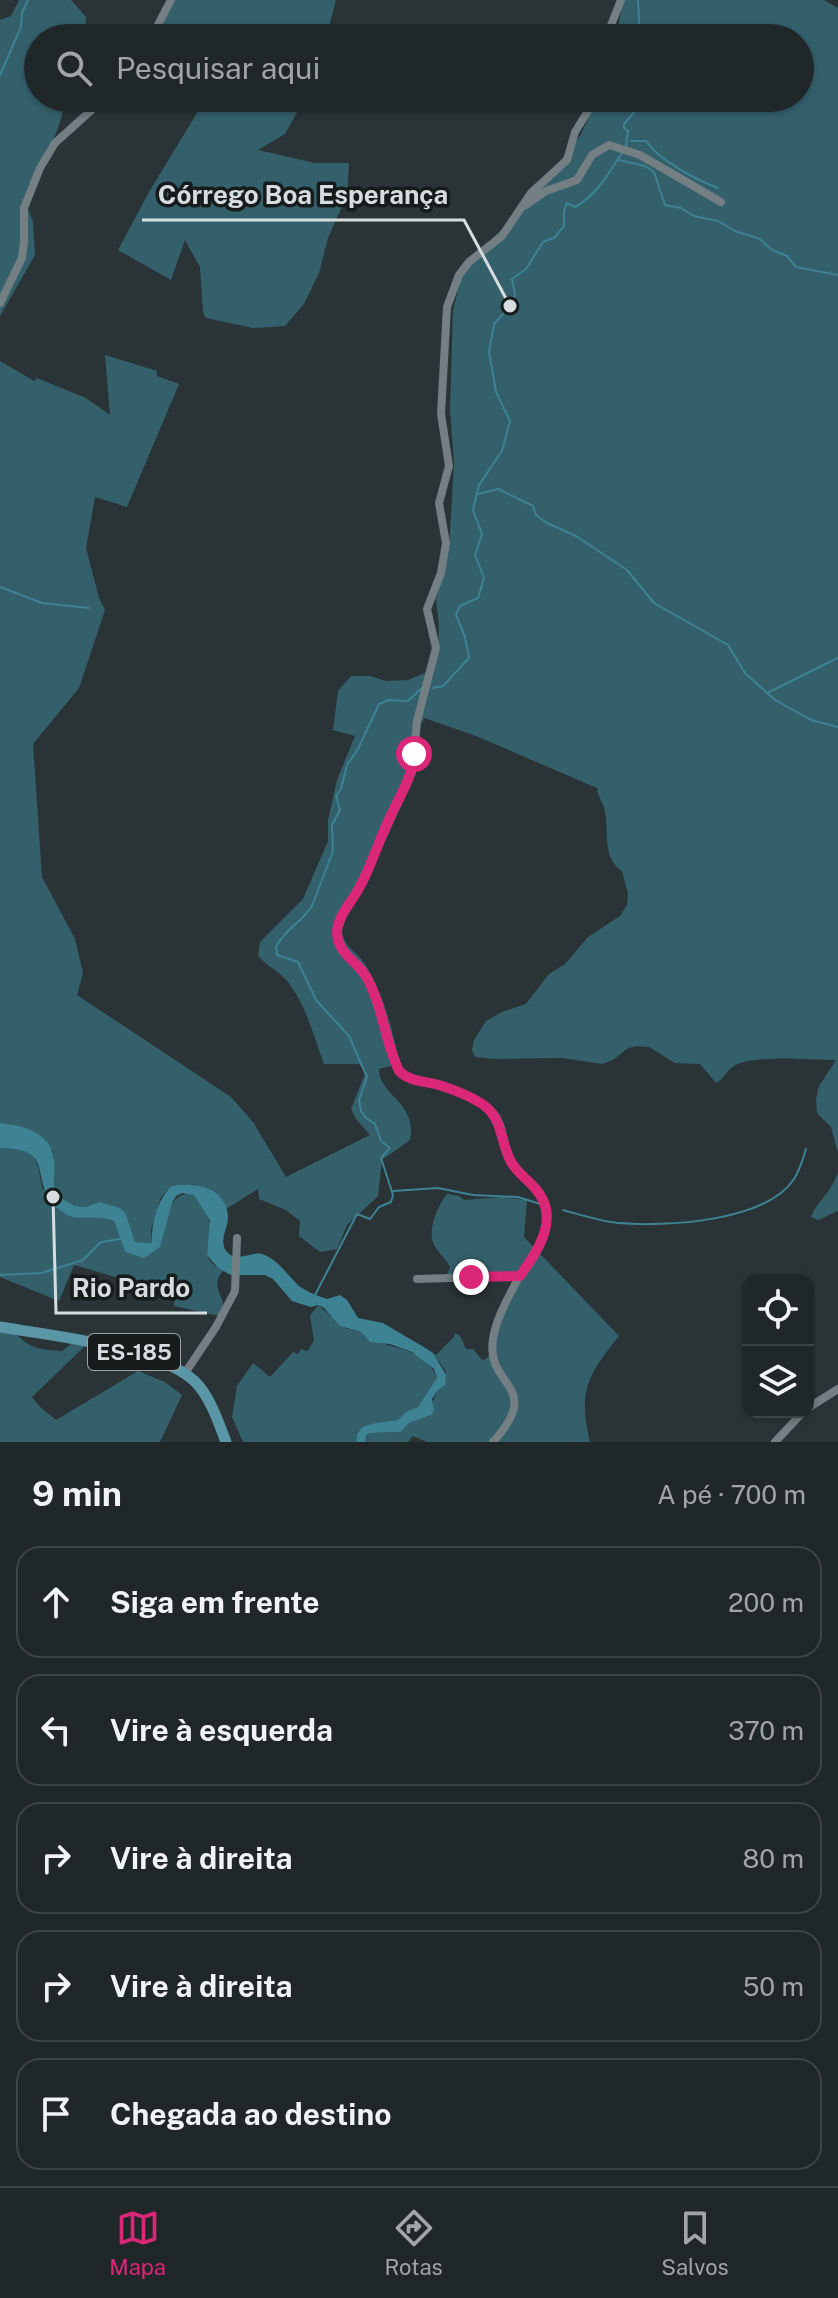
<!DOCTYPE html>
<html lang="pt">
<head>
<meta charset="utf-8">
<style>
  :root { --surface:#202729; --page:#282f31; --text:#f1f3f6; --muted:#a2a5a8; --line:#3d4446; --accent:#db2777 }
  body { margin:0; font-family:"Public Sans",sans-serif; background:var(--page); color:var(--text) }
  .controls { position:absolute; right:24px; bottom:24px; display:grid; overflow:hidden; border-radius:16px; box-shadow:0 2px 6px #0004 }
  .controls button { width:72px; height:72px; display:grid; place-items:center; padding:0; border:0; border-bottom:2px solid var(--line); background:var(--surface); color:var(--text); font:40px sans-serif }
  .stop { position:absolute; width:24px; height:24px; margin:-18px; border:6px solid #db2777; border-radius:50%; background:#fff }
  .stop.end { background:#db2777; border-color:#fff; box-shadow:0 2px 8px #0008 }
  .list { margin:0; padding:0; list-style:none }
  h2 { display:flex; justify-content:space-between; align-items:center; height:104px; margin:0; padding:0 32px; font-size:34px }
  h2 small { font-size:26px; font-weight:400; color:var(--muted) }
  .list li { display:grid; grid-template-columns:52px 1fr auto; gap:24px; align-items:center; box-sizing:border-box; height:112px; margin:0 16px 16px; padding:0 16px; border:2px solid var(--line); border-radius:24px }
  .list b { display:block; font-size:30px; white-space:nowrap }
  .list em { font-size:26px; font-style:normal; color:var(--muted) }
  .icon { flex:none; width:44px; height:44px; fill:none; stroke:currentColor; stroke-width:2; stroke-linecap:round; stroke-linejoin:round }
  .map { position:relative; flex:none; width:838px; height:1442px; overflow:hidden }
  .search { position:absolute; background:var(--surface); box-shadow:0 2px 6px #0004; left:24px; right:24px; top:24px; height:88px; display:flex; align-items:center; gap:20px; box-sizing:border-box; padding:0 28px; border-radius:44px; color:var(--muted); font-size:30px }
  .sheet { height:744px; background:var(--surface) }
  nav { display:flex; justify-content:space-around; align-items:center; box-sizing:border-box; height:112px; border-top:2px solid var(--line); background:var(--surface); font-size:22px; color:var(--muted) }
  nav a { display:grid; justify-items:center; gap:4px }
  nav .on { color:var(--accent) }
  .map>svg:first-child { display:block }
  .green { fill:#34606c }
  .water { fill:#3e8394 }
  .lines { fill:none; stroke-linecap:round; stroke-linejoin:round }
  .stream { stroke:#3e8394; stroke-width:2 }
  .minor { stroke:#737f82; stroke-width:8 }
  .major { stroke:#5a96a5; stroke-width:11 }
  .route { stroke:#db2777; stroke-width:10 }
  .labels { text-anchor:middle; stroke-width:7; stroke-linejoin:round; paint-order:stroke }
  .shield { fill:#161b1c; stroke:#9ca3a4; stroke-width:2 }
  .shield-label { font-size:22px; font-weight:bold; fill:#d6ddde }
  .leader { fill:none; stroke:#d6ddde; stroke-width:3 }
  .callout-dot { fill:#d6ddde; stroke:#161b1c; stroke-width:3 }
  .callout-label { font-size:26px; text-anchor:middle; font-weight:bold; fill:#d6ddde; stroke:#161b1c; stroke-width:7; stroke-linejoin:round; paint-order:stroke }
</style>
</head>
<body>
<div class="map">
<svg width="838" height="1442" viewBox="0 0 838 1442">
  <rect width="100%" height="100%" fill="#2a3437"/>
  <path class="green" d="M19,0H71L86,17L85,38H38V98H67L58,128L27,206L33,222L35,255L0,316V20L11,16Z
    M174,0H336L326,38H153Z
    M623,0H824L838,8V1153L831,1127L817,1113L816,1099L819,1086L836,1060C813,1060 753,1054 734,1066C727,1070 724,1079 716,1083L700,1064L675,1063L649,1047L638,1046L628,1048L613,1060L602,1064L562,1058L496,1059L475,1057L472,1050L474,1040L486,1021L502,1012L526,1004L549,974L565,964L588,937L620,916L627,905L628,894L622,871C602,858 609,833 605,812C604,803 598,798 597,788L476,736L424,718L421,724L416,769L340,922C344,953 355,946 368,969C385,999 393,1031 399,1064L379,1069C378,1095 418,1102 410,1140L382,1160L378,1196L347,1225L337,1249L320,1252L299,1236L300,1221L286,1210L259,1199L258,1189L226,1209C214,1186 196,1181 171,1186L161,1197L151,1229L152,1243L135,1242L126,1214L99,1202L85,1207L75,1206L56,1195L53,1151L12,1124L0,1123V361L34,381L37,378L86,398L110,415L105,355L157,371V376L179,384L127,507L95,497L86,548L99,598L105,610L79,688L33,744L42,877L75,939L83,973L77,995L231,1097L253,1122L286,1177L370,1135L356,1119L351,1109L366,1071L359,1064H324C314,1037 306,1004 287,981C280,972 267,966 258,956L260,942L303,899L328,841V820L337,780L355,736L333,730L338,691L351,676H370L386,681L408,680L425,673L438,652L439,626L436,599L449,551L454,463L450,410L453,310L462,274L476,255L506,225L548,177L580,136L598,98H800V38H616Z
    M206,98H305L285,134L258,150L315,163H349L347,195L328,238L319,273L304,304L285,326L253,328L206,318L203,312L200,267L185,240L171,280L118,250L149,192Z
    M0,1148C35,1148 37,1155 42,1188L79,1218L104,1216L114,1221L125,1252L159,1247C164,1228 167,1188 194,1194C198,1203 208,1216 210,1224C214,1245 195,1256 223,1271C208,1286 228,1300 224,1317L174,1306L175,1290L136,1283L74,1265L59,1301L0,1277Z
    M838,1172V1211L818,1220L811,1217C817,1201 831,1194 838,1172Z
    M447,1194L459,1196L464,1200L503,1197L527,1200L524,1237L619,1336C587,1376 578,1391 590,1442H427L413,1436L408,1442H365L366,1434L370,1433L401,1432L409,1423L431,1415C431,1397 441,1388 446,1372L433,1353L436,1355L454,1337L455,1333L460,1336L466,1349H473L483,1361L489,1356L495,1332L517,1286L515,1272L446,1277L450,1267C445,1257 438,1253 434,1245C427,1230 437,1207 447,1194Z
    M318,1305L345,1328L361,1332L366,1338C391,1349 425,1347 437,1378C433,1386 426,1400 419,1406C413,1412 405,1413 398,1420L375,1423L357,1432L356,1442H243L232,1417L237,1386L253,1363L270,1377L293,1352L298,1354L301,1349L308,1351L314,1340L310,1316Z
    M0,1327L13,1330C27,1348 40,1350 62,1351L75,1341L85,1346L32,1397L38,1405L56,1420L138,1371L165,1382L182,1395L160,1442H0Z"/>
  <path class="water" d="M0,1123C19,1124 50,1133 53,1155C56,1169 53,1181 56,1195L75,1206L85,1207L99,1202L120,1208L126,1214L135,1242L152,1243C151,1224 157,1201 171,1186C194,1181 227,1187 228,1217C228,1229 218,1241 227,1252C236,1263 252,1251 262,1254C277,1259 285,1272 295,1282C303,1291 316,1295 327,1299L340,1295L347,1300L358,1318L383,1323L427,1349L433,1353L446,1375L445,1385L438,1390L432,1399L434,1411L431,1415L409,1423L401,1432L370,1433L366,1435L365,1442H356L357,1433L363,1427L375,1423L398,1420L406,1412L418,1407L437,1378L434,1369L412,1352L390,1344L370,1342L361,1332L340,1326L324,1308L318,1305L311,1307L292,1301L273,1279L265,1275H231L218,1268L207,1255L210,1221L194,1195L182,1193L176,1196L172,1203L160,1247L144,1258L125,1252L114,1221C97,1213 79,1223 64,1213C23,1185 62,1148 0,1148Z"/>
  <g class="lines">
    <path class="stream" d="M638,0L640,38
      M0,75L21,27L22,13L28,0
      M631,141H646C660,161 695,179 718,188
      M626,146L628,131L624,128V124L639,107L646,105V98
      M619,160L645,166L654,172L665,205L681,208L694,216L718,221L735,231L760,239L772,250L787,256L796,267L838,275
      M479,494L498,489L533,506L536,515L547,523L576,536L627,570L654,603L728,645L745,673L775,700L811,720L838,727
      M0,587L42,603L89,608
      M433,688L443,686L469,658L465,637L456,615L460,606L478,598L484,578L475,555L482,534L473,510L479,485L502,451L510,421L496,392L489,352L494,324L510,306L515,295L512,279L526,269L543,242L554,238L564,226V211L567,203L575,207C597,195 610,172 623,151
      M769,692L838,658
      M393,1191L438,1188L473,1195L518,1197L540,1204
      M563,1210C581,1215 599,1221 618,1223C664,1227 766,1222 794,1179C800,1170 803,1159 806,1149
      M0,1275L42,1273L83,1260L101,1242L120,1239
      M315,1295L357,1214L370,1219L379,1207L391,1202L393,1195L381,1158L390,1148L381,1141L375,1124L365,1117L361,1111L359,1100L367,1077L349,1036L316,1000L298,962L277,955L276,947C284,930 302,922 312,906L333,851L332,825L340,810L336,796L341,789L347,765L358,749L379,704L389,700L408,701L423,687"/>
    <path class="minor" d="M151,38L171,0
      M606,38L621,0
      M526,205L546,191L577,180L592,155L609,145L640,155L721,202
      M0,303L22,258L24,242V208L40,168L55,143L105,98
      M417,1279L520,1276
      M185,1373L216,1327L235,1291L237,1238
      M808,1408L838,1389
      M493,1442C545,1384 485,1388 493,1339C496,1318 509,1296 519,1277C532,1254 554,1235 545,1206C539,1187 521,1179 512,1163C501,1145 506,1122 488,1108C474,1097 455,1090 438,1085C424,1081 409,1082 399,1071L372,989L363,971L340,947L337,933L342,916L359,888L412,772L417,721L436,648L427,609L441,573L446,543L439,503L449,466L441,414L447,307L459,275L469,262L502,236L531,193L567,160L575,132L596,98
      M775,1442L803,1412"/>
    <path class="major" d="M0,1327C49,1335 169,1348 199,1386C212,1402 219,1424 226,1442"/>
  </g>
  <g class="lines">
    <path class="route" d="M414,754C412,780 398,798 388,822C377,844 371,868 358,890C351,903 337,917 337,933C338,955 358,961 367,978C383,1007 385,1042 399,1071C410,1082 425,1081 439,1085C452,1089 467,1095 479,1102C503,1116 499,1137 510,1160C516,1172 526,1178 534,1187C562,1217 538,1250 520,1276L471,1277"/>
  </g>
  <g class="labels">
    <rect class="shield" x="88" y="1334" width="92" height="36" rx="6"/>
    <g class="shield-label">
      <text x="134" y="1360">ES-185</text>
    </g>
  </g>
  <path class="leader" d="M510 306L464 220H142M53 1197L56 1313H207"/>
  <g class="callout-dot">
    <circle cx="510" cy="306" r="8"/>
    <circle cx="53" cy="1197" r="8"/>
  </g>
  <g class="callout-label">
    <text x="303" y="204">Córrego Boa Esperança</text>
    <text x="131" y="1297">Rio Pardo</text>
  </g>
</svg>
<div class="controls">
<button><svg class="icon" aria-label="locate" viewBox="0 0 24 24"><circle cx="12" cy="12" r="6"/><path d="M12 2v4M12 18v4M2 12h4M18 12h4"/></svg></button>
<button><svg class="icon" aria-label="layers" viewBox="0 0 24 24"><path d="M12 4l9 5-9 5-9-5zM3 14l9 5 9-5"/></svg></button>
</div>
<div class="stop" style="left:414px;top:754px"></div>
<div class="stop end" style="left:471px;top:1277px"></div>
<div class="search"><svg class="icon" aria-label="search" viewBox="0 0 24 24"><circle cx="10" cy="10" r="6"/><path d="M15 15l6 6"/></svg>Pesquisar aqui</div>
</div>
<section class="sheet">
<h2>9 min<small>A pé · 700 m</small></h2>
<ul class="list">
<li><svg class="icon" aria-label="ahead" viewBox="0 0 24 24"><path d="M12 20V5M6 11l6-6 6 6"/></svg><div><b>Siga em frente</b></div><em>200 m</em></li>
<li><svg class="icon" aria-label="left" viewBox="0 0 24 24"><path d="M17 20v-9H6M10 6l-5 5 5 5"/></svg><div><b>Vire à esquerda</b></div><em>370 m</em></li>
<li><svg class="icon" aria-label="right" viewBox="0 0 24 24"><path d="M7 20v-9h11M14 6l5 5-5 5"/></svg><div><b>Vire à direita</b></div><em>80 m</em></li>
<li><svg class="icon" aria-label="right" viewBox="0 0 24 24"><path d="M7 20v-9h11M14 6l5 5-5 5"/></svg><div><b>Vire à direita</b></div><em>50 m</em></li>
<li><svg class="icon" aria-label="arrive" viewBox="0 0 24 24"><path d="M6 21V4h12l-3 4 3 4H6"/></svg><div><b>Chegada ao destino</b></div></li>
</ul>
</section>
<nav>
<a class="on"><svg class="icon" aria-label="map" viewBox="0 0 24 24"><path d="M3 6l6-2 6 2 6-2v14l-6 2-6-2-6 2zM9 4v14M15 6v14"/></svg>Mapa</a>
<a><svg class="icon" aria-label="directions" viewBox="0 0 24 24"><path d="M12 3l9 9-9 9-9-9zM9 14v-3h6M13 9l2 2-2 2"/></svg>Rotas</a>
<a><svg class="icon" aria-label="saved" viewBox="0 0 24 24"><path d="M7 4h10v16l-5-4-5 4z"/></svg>Salvos</a>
</nav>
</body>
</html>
